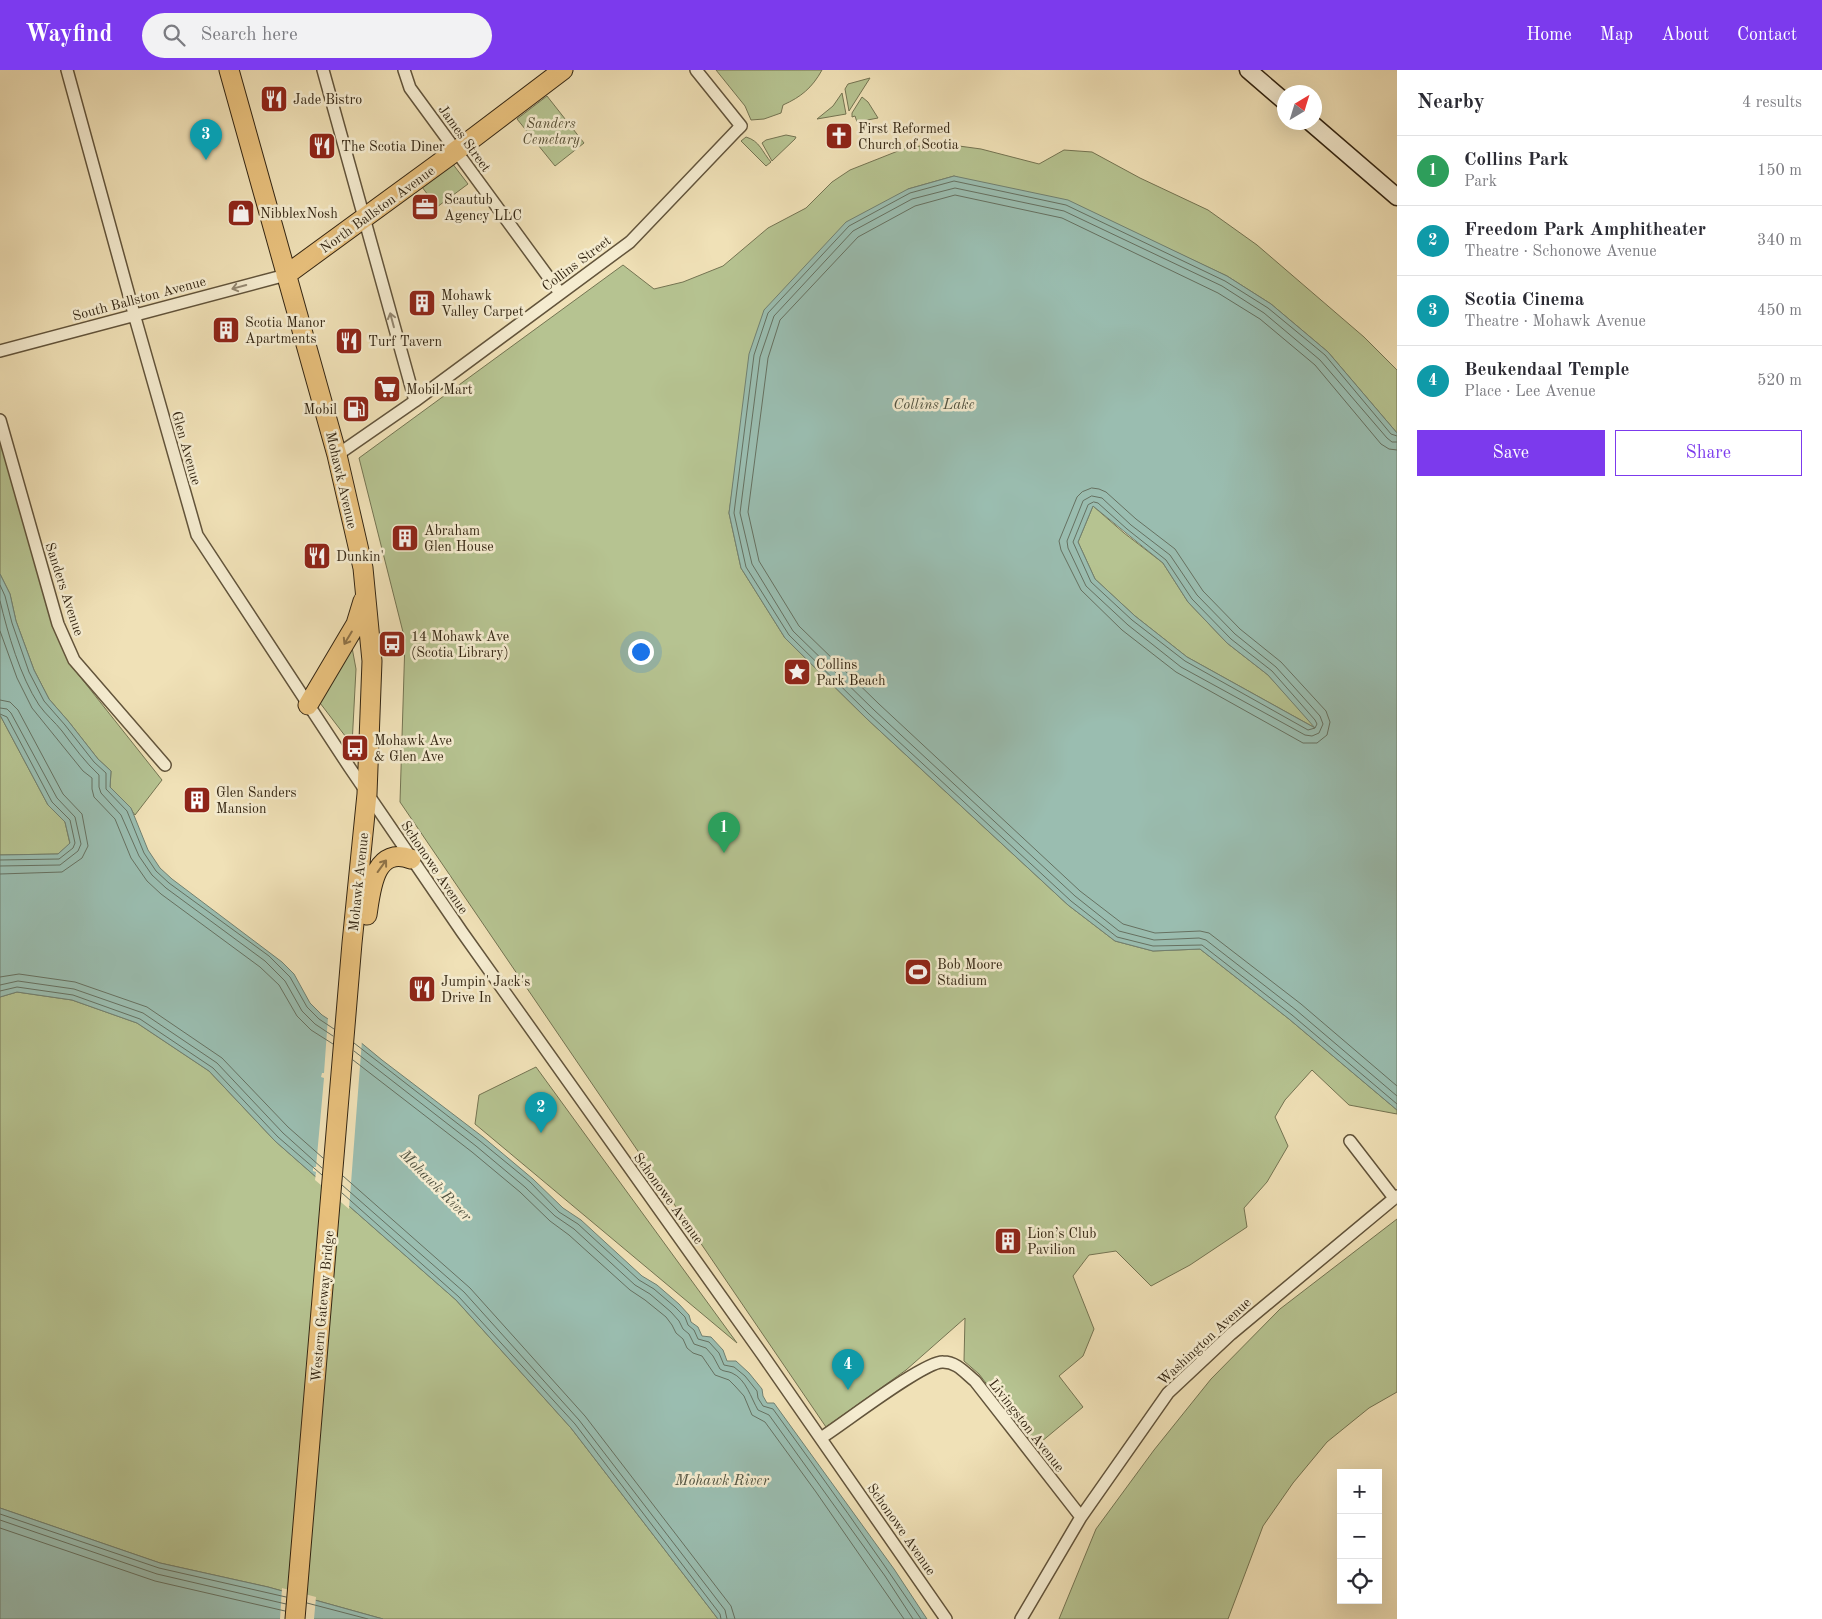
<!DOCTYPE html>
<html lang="en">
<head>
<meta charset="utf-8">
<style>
  :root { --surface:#fff; --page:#f2f2f3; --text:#2b2b33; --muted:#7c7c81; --line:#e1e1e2; --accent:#7c3aed }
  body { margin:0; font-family:"Old Standard TT",serif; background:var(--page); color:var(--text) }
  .controls { position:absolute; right:15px; bottom:15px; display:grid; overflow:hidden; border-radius:0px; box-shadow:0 5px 20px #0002 }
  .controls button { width:45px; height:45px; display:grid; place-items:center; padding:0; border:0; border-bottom:1px solid var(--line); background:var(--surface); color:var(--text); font:25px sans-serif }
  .compass { position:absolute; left:1277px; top:15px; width:45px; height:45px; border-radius:50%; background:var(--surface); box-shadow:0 5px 20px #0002; rotate:38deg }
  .you { position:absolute; left:640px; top:581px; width:18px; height:18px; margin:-12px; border:4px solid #fff; border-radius:50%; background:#1a73e8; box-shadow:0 0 0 8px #1a73e833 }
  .badge { display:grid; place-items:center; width:32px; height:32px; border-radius:50%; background:var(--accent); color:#fff; font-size:16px; font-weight:700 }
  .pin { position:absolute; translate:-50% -41px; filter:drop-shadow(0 1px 2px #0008) }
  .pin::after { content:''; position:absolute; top:26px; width:18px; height:15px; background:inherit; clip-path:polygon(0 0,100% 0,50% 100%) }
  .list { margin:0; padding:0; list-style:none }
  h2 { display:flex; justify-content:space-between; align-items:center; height:65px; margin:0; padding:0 20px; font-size:21px }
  h2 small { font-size:16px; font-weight:400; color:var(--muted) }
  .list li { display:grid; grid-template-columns:32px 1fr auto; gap:15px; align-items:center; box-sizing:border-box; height:70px; padding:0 20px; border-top:1px solid var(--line) }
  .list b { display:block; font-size:19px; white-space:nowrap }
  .list p { margin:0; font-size:16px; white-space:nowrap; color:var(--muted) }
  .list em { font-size:16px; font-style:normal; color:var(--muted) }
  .actions { display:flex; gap:10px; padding:15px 20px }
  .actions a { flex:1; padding:11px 0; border:1px solid var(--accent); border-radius:0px; text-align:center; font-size:18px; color:var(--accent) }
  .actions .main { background:var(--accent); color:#fff }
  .icon { flex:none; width:28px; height:28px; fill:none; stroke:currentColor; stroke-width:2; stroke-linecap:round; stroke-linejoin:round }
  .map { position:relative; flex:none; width:1397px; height:1549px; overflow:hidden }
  header { display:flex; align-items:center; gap:30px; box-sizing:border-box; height:70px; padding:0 25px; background:var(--accent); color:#fff }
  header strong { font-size:24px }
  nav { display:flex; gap:28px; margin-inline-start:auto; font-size:18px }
  .search { width:350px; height:45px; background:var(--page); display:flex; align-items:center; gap:12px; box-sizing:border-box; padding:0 18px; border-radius:28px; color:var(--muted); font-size:19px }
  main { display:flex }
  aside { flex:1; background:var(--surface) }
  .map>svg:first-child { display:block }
  .green { fill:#b6c391; stroke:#747452 }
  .water { fill:#9abdb0; stroke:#718071; fill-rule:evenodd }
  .pier { fill:#f0e1b7 }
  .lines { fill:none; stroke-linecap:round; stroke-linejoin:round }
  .shore { stroke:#667161; stroke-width:1 }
  .street-casing { stroke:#62543b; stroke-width:14 }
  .secondary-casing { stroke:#332512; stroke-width:19 }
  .primary-casing { stroke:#332512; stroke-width:21 }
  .street { stroke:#f5ecd0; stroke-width:11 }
  .secondary { stroke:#f5ecd0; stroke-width:16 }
  .primary { stroke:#e8c07c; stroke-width:19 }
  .oneway { stroke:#948871 }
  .oneway2 { stroke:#8e7247 }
  .labels { text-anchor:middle; stroke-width:5; stroke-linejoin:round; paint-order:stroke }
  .poi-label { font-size:14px; fill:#332512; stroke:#f5ecd0; text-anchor:start }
  .park-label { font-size:14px; font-style:italic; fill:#544c32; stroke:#f5ecd0 }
  .street-label { font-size:14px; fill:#332512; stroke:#f5ecd0 }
  .water-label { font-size:15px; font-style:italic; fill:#525341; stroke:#f5ecd0 }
</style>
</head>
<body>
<header>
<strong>Wayfind</strong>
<div class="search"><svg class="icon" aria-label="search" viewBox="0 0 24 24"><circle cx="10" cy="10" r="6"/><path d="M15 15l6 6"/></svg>Search here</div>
<nav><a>Home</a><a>Map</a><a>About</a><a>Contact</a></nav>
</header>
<main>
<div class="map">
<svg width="1397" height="1549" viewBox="0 0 1397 1549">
  <rect width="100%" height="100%" fill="#f0e1b7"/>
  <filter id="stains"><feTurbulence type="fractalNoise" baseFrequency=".004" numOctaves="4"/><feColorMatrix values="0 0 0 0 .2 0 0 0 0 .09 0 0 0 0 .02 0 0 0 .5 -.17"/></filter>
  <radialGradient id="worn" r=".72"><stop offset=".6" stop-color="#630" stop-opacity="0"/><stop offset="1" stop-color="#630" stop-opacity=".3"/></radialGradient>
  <path class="green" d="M716,0H822C812,18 801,27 783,35L781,43L764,49L751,50L745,36Z
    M870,8L849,41L845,19L848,14Z
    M842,23L846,44L817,49L833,36Z
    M547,26L584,73L555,96L517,49Z
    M862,27L868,32L878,48L857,52L855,46L852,47V43Z
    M786,65L796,67L795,69L772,91L762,73L766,70Z
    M746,67C760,71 762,82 771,92L766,96L741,71Z
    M937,73L981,79L1039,94L1064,80L1092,82L1140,108L1208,140L1257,175L1364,267L1397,300V363L1328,282L1271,234L1227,206L1165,177L954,106L908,119L740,367L729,443L741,498L785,568L866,648L1068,835L1115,871L1153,881L1200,879L1289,949L1397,1040V1044L1349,1035L1312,1000L1285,1030L1275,1047L1288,1076L1267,1112L1244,1138L1247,1157L1190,1195L1151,1216L1116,1181L1089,1185L1073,1206L1094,1259L1083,1286L1059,1306L1083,1337L1035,1377L979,1304L964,1291L965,1248L906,1300L826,1357L400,732L405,570L359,388L623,195L654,219L683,212L723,196L768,158L806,138L832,112L850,100L903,79Z
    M452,93L468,114L437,137L422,117Z
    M0,367L55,560L70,594L162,710L135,745L130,738L110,717L111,701L98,689L69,652L49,629L34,600L16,551L10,524L0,504Z
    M1093,436L1124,463L1163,493L1188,532L1227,573L1268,605L1317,659L1187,587L1135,546L1095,509L1078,472Z
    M351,572L356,599L352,675L317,629Z
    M0,645L48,735L65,752L70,774L58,784L0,785Z
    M17,922L72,930L137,953L209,1001L275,1071L456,1230L571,1358L718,1549H383L268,1517L160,1493L0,1438V927Z
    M536,997L737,1273L475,1054L479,1025Z
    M1397,1149V1322L1369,1338L1327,1372L1293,1413L1263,1456L1228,1549H1059L1096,1459L1154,1380L1211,1309L1280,1239Z"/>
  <path class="water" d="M954,106L1068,130L1227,206L1271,234L1328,282L1397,363V1040L1289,949L1200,879L1153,881L1115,871L1068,835L866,648L785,568L741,498L729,443L749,284L764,240L846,152L908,119ZM1093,436L1163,493L1188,532L1227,573L1268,605L1315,658L1187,587L1135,546L1095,509L1078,472Z
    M0,504L10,524L16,551L34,600L49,629L69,652L98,689L111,701L110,717L131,738L148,780L160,798L172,809L282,892L294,904L310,933L322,945L348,962L382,990L483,1067L533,1109L563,1138L581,1150L642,1206L657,1215L679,1234L689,1245L691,1252L698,1257L702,1266L711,1267L723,1280L727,1291H736L749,1303L762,1319L763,1326L767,1333H774L894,1499L927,1549H718L571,1358L456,1230L275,1071L209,1001L137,953L72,930L17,922L0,927V785L58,784L70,773L65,752L48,735L0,645Z
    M0,1438L160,1493L268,1517L383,1549H0Z"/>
  <path class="pier" d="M328,947L350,960L362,970L349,1139L315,1110L316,1102L313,1101V1097H316L324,1008L321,1007L322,1003H324Z
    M282,1518L316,1527L314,1549H280Z"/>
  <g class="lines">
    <path class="shore" d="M1397,366L1391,364L1325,285L1268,238L1225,211L1066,135L954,111L910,123L849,156L768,243L754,285L734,443L746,497L789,565L869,644L1071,831L1117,867L1153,876L1202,875L1292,945L1397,1034
      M1397,372H1392L1387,368L1320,290L1264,243L1222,216L1064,141L955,118L912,129L853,161L774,246L760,287L740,443L752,494L793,561L874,640L1075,826L1119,861L1154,870L1199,868L1206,870L1296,940L1397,1026
      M1397,380L1389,379L1381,374L1315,295L1260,249L1218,223L1062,148L955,125L915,136L858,167L780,250L768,288L748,442L759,491L799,556L879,634L1080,821L1123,854L1155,863L1200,861L1209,863L1301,934L1397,1016
      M1092,418L1099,419L1106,422L1136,449L1175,479L1203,521L1240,559L1281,592L1326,641L1330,652L1327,665L1317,673H1303L1176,602L1122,560L1081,520L1061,480L1059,471L1077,427L1082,422Z
      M1092,426L1102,428L1131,455L1170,485L1197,525L1235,564L1276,597L1320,646L1323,654L1319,663L1312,666L1305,665L1181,597L1128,555L1086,516L1068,478L1067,471L1083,431Z
      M1094,432L1098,433L1127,459L1166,490L1192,529L1231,569L1272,601L1315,650L1317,654L1315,658L1308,660L1185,591L1132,550L1091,512L1073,472L1088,435Z
      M0,515L5,526L12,553L29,602L44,631L65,655L94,692L106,703V719L127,741L144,783L156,801L169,813L269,886L290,907L307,937L319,949L334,959
      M0,531C8,564 20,606 39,635C46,645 55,652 62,661C74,677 85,692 99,705V717L101,723L121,745L139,786L152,805L166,818L265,891L285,911L302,941L315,954L333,966
      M0,561L17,608L32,638L83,701L92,708V719L94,727L115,749L131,788L147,811L161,824L260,897L279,915L297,946L311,960L333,974
      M0,630L10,632L18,640L63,724L82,744L88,776L82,788L62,802L0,804
      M0,638L7,639L11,643L57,728L75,747L81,774L78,781L60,795L0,796
      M0,644L7,647L52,732L70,750L75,773L73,778L59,789L0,790
      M0,907L19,904L75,912L147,937L222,988L288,1057L323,1088
      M0,915L18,911L74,919L143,943L217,993L283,1063L322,1098
      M0,921L17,917L73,925L140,949L213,998L278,1067L322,1105
      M354,973L480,1071L530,1112L559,1142L578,1154L639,1210L654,1219L675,1237L685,1247L688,1255L694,1260L698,1269L709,1272L719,1283L724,1295L734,1297L745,1306L757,1321L758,1328L763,1336L773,1339C823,1408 873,1478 921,1549
      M354,981L476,1076L525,1117L555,1146L574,1159L635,1215L650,1224L671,1242L679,1251L683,1259L689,1264L694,1274L706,1278L713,1286L720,1299C724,1302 728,1301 732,1303C746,1309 751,1328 758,1340L769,1345L885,1506L913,1549
      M353,990L472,1082L520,1122L550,1151L569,1165L630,1220L645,1230L666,1247L672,1255L676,1263L683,1269L687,1278L693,1283L702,1286L715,1305L729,1310L735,1316L744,1326L752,1345L765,1352L816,1422L904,1549
      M343,1106L470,1218L585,1346L731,1536L735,1549
      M342,1115L464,1222L579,1350L725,1540L727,1549
      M342,1123L459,1227L575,1354L720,1544L721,1549
      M0,1444L159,1498L286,1527
      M0,1450L157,1504L286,1534
      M0,1458L155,1511L285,1541
      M307,1533L368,1549"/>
    <g class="street-casing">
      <path id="street" d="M67,0L136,251L197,465L350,698L462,862L762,1284L946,1549
        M323,0L415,331
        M404,0L410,18L560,223
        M0,281L286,205
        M0,350L58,554L74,590L165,695
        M337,385L415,331L630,172L737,60L741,56L696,0
        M1350,1071L1394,1128
        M821,1368C842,1355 924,1291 943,1292C957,1292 965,1303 975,1311L1081,1447
        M1021,1549L1081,1447L1168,1323L1231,1264L1397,1126"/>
    </g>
    <g class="secondary-casing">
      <path id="secondary" d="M1248,0L1284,31
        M1310,52L1397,127"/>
    </g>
    <g class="primary-casing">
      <path id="primary" d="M229,0L337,385L363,498L372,591L367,724L352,873L295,1549
        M286,205L464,75L563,0
        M308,635L356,554L363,531
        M367,845C371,819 374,776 411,789"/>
    </g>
    <use href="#street" class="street"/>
    <use href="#secondary" class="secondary"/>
    <use href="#primary" class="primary"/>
  </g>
  <defs><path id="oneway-shaft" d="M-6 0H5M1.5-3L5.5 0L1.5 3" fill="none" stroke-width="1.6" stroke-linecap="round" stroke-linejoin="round" transform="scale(1.25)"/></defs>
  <g class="oneway">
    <use href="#oneway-shaft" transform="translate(239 217) rotate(165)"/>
    <use href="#oneway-shaft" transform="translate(392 250) rotate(-105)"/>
  </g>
  <g class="oneway2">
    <use href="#oneway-shaft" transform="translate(348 568) rotate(121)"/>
    <use href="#oneway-shaft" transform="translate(382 796) rotate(-54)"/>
  </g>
  <defs>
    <g id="restaurant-square" transform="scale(1.4375)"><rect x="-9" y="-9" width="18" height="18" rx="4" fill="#8f2418" stroke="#f5ecd0"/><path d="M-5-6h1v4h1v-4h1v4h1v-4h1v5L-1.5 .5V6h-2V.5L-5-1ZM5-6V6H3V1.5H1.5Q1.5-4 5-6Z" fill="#fff"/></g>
    <g id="church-square" transform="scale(1.4375)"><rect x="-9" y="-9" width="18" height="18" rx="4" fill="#8f2418" stroke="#f5ecd0"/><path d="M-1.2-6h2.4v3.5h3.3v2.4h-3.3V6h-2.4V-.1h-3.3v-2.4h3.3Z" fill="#fff"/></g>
    <g id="office-square" transform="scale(1.4375)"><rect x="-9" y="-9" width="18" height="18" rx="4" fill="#8f2418" stroke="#f5ecd0"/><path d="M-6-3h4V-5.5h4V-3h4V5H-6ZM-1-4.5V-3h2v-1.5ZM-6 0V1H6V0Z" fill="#fff"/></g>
    <g id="shop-square" transform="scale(1.4375)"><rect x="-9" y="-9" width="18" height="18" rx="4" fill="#8f2418" stroke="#f5ecd0"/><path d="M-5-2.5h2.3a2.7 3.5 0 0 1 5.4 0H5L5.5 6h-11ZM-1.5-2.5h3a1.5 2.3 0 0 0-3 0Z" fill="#fff"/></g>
    <g id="building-square" transform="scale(1.4375)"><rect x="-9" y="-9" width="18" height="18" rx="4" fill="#8f2418" stroke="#f5ecd0"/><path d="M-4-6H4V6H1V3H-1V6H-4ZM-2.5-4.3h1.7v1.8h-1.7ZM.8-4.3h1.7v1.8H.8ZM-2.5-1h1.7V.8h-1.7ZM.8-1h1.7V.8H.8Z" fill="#fff"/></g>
    <g id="supermarket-square" transform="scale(1.4375)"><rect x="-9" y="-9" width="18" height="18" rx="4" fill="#8f2418" stroke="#f5ecd0"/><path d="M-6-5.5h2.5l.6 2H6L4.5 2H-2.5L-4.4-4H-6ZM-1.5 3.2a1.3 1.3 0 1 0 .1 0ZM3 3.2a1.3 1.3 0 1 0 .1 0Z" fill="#fff"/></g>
    <g id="fuel-square" transform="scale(1.4375)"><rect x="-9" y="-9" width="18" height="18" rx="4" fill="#8f2418" stroke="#f5ecd0"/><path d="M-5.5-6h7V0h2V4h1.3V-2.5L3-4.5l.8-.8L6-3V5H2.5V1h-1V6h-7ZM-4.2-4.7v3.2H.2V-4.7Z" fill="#fff"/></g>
    <g id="bus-square" transform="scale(1.4375)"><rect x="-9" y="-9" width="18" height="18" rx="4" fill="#8f2418" stroke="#f5ecd0"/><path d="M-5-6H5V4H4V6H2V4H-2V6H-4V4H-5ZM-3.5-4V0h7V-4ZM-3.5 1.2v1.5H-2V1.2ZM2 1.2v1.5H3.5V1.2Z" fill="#fff"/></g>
    <g id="sight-square" transform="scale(1.4375)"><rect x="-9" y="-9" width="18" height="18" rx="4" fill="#8f2418" stroke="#f5ecd0"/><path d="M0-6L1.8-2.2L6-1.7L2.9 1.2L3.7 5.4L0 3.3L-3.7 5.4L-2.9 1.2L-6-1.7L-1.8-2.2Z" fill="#fff"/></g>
    <g id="stadium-square" transform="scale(1.4375)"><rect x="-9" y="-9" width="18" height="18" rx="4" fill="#8f2418" stroke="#f5ecd0"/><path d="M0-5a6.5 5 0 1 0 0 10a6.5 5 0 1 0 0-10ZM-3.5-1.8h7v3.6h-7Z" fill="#fff"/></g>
  </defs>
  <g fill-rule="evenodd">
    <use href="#restaurant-square" x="274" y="29"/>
    <use href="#church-square" x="839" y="66"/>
    <use href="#restaurant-square" x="322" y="76"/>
    <use href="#office-square" x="425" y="137"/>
    <use href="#shop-square" x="241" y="143"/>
    <use href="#building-square" x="422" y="233"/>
    <use href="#building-square" x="226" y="260"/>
    <use href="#restaurant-square" x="349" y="271"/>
    <use href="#supermarket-square" x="387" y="319"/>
    <use href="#fuel-square" x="356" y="339"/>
    <use href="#building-square" x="405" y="468"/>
    <use href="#restaurant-square" x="317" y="486"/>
    <use href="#bus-square" x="392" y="574"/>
    <use href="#sight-square" x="797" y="602"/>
    <use href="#bus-square" x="355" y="678"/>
    <use href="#building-square" x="197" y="730"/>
    <use href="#stadium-square" x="918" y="902"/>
    <use href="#restaurant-square" x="422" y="919"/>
    <use href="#building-square" x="1008" y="1171"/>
  </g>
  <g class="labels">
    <g class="poi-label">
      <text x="293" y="34">Jade Bistro</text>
      <text x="858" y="63">First Reformed<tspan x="858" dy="16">Church of Scotia</tspan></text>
      <text x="341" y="81">The Scotia Diner</text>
      <text x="444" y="134">Scautub<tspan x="444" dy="16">Agency LLC</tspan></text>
      <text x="260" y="148">NibblexNosh</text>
      <text x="441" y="230">Mohawk<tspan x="441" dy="16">Valley Carpet</tspan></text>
      <text x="245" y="257">Scotia Manor<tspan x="245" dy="16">Apartments</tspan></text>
      <text x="368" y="276">Turf Tavern</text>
      <text x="406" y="324">Mobil Mart</text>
      <text x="337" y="344" text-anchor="end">Mobil</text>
      <text x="424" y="465">Abraham<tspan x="424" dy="16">Glen House</tspan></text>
      <text x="336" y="491">Dunkin'</text>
      <text x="411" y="571">14 Mohawk Ave<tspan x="411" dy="16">(Scotia Library)</tspan></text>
      <text x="816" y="599">Collins<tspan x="816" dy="16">Park Beach</tspan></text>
      <text x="374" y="675">Mohawk Ave<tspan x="374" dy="16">&amp; Glen Ave</tspan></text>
      <text x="216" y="727">Glen Sanders<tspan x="216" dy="16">Mansion</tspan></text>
      <text x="937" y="899">Bob Moore<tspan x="937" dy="16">Stadium</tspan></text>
      <text x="441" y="916">Jumpin' Jack's<tspan x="441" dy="16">Drive In</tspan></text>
      <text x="1027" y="1168">Lion’s Club<tspan x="1027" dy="16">Pavilion</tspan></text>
    </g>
    <g class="park-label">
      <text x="551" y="58">Sanders<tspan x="551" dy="16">Cemetary</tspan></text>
    </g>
    <g class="street-label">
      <text transform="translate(465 68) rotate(54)" y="5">James Street</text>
      <text transform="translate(377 139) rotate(-36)" y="5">North Ballston Avenue</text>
      <text transform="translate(576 193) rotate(-37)" y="5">Collins Street</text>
      <text transform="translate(139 228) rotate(-15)" y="5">South Ballston Avenue</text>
      <text transform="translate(187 378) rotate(74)" y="5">Glen Avenue</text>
      <text transform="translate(342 410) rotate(77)" y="5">Mohawk Avenue</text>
      <text transform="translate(65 519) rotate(72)" y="5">Sanders Avenue</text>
      <text transform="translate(435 797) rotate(56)" y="5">Schonowe Avenue</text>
      <text transform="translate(358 812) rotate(-84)" y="5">Mohawk Avenue</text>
      <text transform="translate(669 1128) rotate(54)" y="5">Schonowe Avenue</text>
      <text transform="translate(322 1236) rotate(-85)" y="5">Western Gateway Bridge</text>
      <text transform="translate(1204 1271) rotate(-43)" y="5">Washington Avenue</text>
      <text transform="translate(1027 1355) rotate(52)" y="5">Livingston Avenue</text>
      <text transform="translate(902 1459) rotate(55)" y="5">Schonowe Avenue</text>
    </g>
    <g class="water-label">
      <text x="934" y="339">Collins Lake</text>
      <text transform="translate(436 1115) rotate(45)" y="5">Mohawk River</text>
      <text x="722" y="1415">Mohawk River</text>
    </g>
  </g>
  <rect width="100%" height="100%" filter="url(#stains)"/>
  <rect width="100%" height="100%" fill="url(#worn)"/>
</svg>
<div class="controls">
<button>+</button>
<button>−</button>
<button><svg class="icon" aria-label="locate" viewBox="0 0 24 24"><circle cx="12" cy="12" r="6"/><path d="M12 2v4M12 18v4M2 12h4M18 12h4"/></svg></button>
</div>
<svg class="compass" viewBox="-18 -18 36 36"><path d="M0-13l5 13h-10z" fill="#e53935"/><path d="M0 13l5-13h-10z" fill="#7c7c81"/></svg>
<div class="you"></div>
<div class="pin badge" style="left:724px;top:783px;background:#2e9e5b">1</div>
<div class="pin badge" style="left:541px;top:1063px;background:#0f9aa8">2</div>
<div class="pin badge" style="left:206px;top:90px;background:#0f9aa8">3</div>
<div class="pin badge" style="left:848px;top:1320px;background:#0f9aa8">4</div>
</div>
<aside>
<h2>Nearby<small>4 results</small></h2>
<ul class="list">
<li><span class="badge" style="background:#2e9e5b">1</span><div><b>Collins Park</b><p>Park</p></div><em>150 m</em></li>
<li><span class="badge" style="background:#0f9aa8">2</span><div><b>Freedom Park Amphitheater</b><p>Theatre · Schonowe Avenue</p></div><em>340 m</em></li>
<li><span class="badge" style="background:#0f9aa8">3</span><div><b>Scotia Cinema</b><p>Theatre · Mohawk Avenue</p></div><em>450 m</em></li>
<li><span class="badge" style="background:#0f9aa8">4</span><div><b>Beukendaal Temple</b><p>Place · Lee Avenue</p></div><em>520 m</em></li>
</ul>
<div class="actions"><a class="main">Save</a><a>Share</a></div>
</aside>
</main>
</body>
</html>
